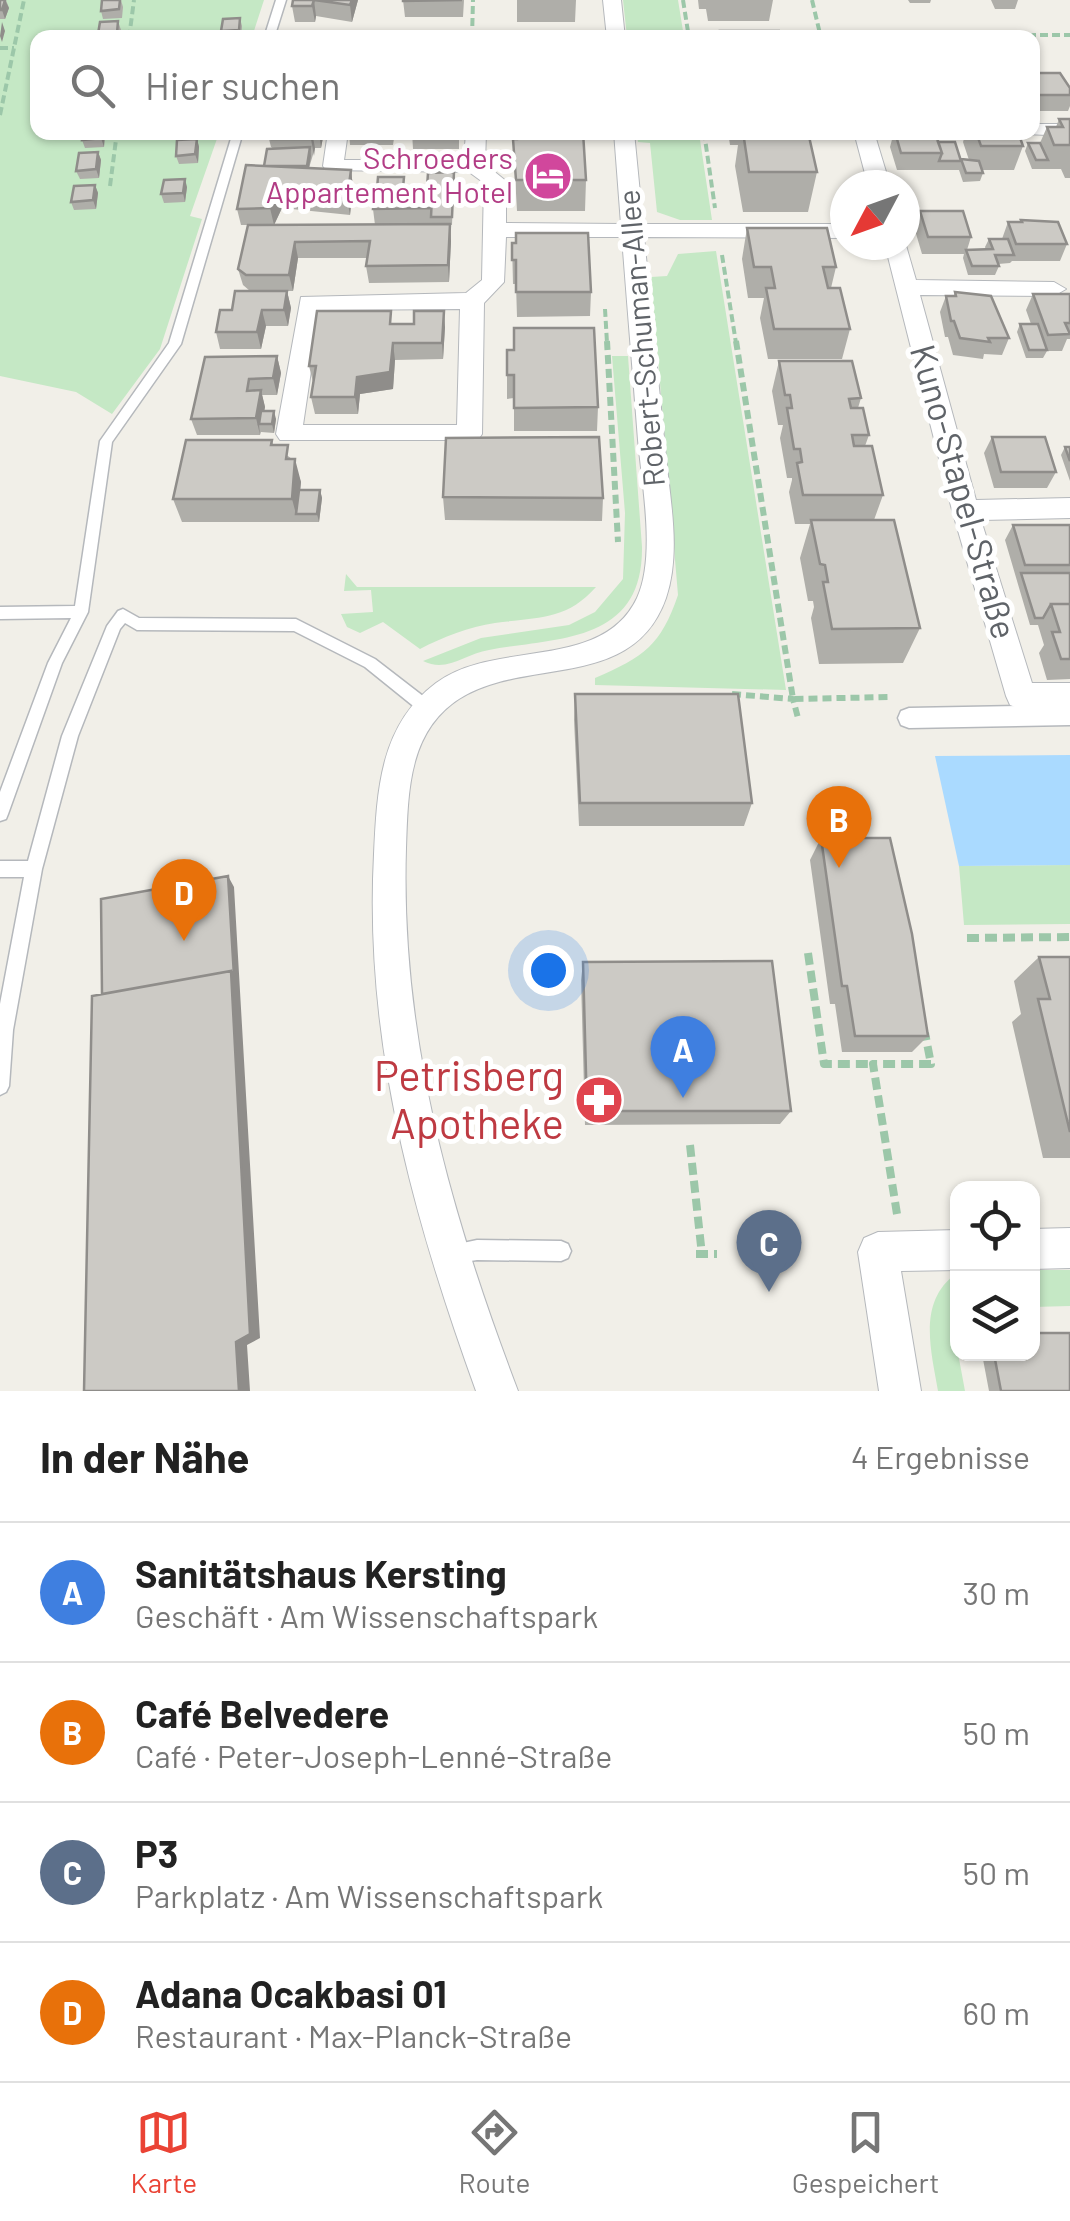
<!DOCTYPE html>
<html lang="de">
<head>
<meta charset="utf-8">
<style>
  :root { --surface:#fff; --page:#f6f6f6; --text:#222; --muted:#767676; --line:#e0e0e0; --accent:#ea4335 }
  body { margin:0; font-family:Barlow,sans-serif; background:var(--page); color:var(--text) }
  .controls { position:absolute; right:30px; bottom:30px; display:grid; overflow:hidden; border-radius:20px; box-shadow:0 2px 8px #0004 }
  .controls button { width:90px; height:90px; display:grid; place-items:center; padding:0; border:0; border-bottom:2px solid var(--line); background:var(--surface); color:var(--text); font:50px sans-serif }
  .compass { position:absolute; left:830px; top:170px; width:90px; height:90px; border-radius:50%; background:var(--surface); box-shadow:0 2px 8px #0004; rotate:229deg }
  .you { position:absolute; left:548px; top:970px; width:35px; height:35px; margin:-25px; border:8px solid #fff; border-radius:50%; background:#1a73e8; box-shadow:0 0 0 15px #1a73e833 }
  .badge { display:grid; place-items:center; width:65px; height:65px; border-radius:50%; background:var(--accent); color:#fff; font-size:32px; font-weight:700 }
  .pin { position:absolute; translate:-50% -82px; filter:drop-shadow(0 2px 5px #0008) }
  .pin::after { content:''; position:absolute; top:52px; width:35px; height:30px; background:inherit; clip-path:polygon(0 0,100% 0,50% 100%) }
  .list { margin:0; padding:0; list-style:none }
  h2 { display:flex; justify-content:space-between; align-items:center; height:130px; margin:0; padding:0 40px; font-size:42px }
  h2 small { font-size:32px; font-weight:400; color:var(--muted) }
  .list li { display:grid; grid-template-columns:65px 1fr auto; gap:30px; align-items:center; box-sizing:border-box; height:140px; padding:0 40px; border-top:2px solid var(--line) }
  .list b { display:block; font-size:38px; white-space:nowrap }
  .list p { margin:0; font-size:32px; white-space:nowrap; color:var(--muted) }
  .list em { font-size:32px; font-style:normal; color:var(--muted) }
  .icon { flex:none; width:55px; height:55px; fill:none; stroke:currentColor; stroke-width:2; stroke-linecap:round; stroke-linejoin:round }
  .map { position:relative; flex:none; width:1070px; height:1391px; overflow:hidden }
  .search { position:absolute; background:var(--surface); box-shadow:0 2px 8px #0004; left:30px; right:30px; top:30px; height:110px; display:flex; align-items:center; gap:25px; box-sizing:border-box; padding:0 35px; border-radius:20px; color:var(--muted); font-size:38px }
  .sheet { height:690px; background:var(--surface) }
  nav { display:flex; justify-content:space-around; align-items:center; box-sizing:border-box; height:140px; border-top:2px solid var(--line); background:var(--surface); font-size:28px; color:var(--muted) }
  nav a { display:grid; justify-items:center; gap:5px }
  nav .on { color:var(--accent) }
  .map>svg:first-child { display:block }
  .green { fill:#c5e8c5 }
  .water { fill:#aadaff }
  .lines { fill:none; stroke-linecap:round; stroke-linejoin:round }
  .service-casing { stroke:#b5b8bc; stroke-width:3 }
  .pedestrian-casing { stroke:#b5b8bc; stroke-width:3 }
  .minor-casing { stroke:#b5b8bc; stroke-width:2 }
  .path-far2 { stroke:#9cc7a9; stroke-width:4; stroke-dasharray:8 4; stroke-linecap:butt }
  .path-far1 { stroke:#9cc7a9; stroke-width:6; stroke-dasharray:9 5; stroke-linecap:butt }
  .path { stroke:#9cc7a9; stroke-width:8; stroke-dasharray:12 6; stroke-linecap:butt }
  .service { fill:#fff; fill-rule:evenodd }
  .pedestrian { fill:#fff; fill-rule:evenodd }
  .minor { fill:#fff; fill-rule:evenodd }
  .wall { fill:#afaea9 }
  .shaded-wall { fill:#8f8d8a }
  .building { fill:#cccac5; stroke:#8f8d8a; stroke-width:2.5 }
  .labels { text-anchor:middle; stroke-width:10; stroke-linejoin:round; paint-order:stroke }
  .far-hotel-label { font-size:30px; fill:#b23c85; stroke:#fff; text-anchor:end }
  .far-street-label { font-size:30px; fill:#5f6368; stroke:#fff }
  .street-label { font-size:35px; fill:#5f6368; stroke:#fff }
  .near-health-label { font-size:42px; fill:#be3a42; stroke:#fff; text-anchor:end }
</style>
</head>
<body>
<div class="map">
<svg width="1070" height="1391" viewBox="0 0 1070 1391">
  <rect width="100%" height="100%" fill="#f1efe8"/>
  <path class="green" d="M0,0H264L252,37L38,38V132L219,133L190,216L202,219L160,349L112,414L76,392L0,376Z
    M623,0H678L684,37H627Z
    M637,133H699L712,220H680L657,212L650,143L638,142Z
    M716,251L786,690L595,685V678C644,657 661,645 678,595L651,277L667,276L678,254Z
    M612,356H628L642,547C643,644 557,637 489,650C465,654 447,673 423,661L481,638L569,625L595,612L623,579L625,513Z
    M346,574L357,587H596C566,621 537,617 495,623C469,627 443,637 420,649L383,622L360,633L347,627L341,614L373,612L371,590L344,591Z
    M1070,865V924L964,925L959,866Z
    M1032,1270H1070V1306L1033,1307Z
    M957,1273V1309L950,1310L965,1391H938C931,1350 917,1301 957,1273Z"/>
  <path class="water" d="M1070,755V865L959,866L935,756Z"/>
  <g class="lines">
    <g class="service-casing">
      <path id="service" d="M276,0H286L274,38H264Z
        M233,132H243L181,344L112,442L88,612L62,663L8,814L6,819L0,821V792L48,663L71,618L0,619V607L75,606L100,441L169,343Z
        M123,609L139,618L296,619L375,659L432,703L435,708L432,713H422L365,667L294,631L137,630L125,623L120,629L78,736L42,869L13,1030L9,1086L6,1092L0,1095V1004L24,877H0V861H28L62,736L107,626L118,611Z
        M477,1240L561,1241L568,1244L571,1251L568,1258L561,1261L477,1260L451,1264L444,1261L441,1254L444,1247Z"/>
    </g>
    <g class="pedestrian-casing">
      <path id="pedestrian" d="M1070,705V725L909,728L901,725L898,718L901,711L909,708Z"/>
    </g>
    <g class="minor-casing">
      <path id="minor" d="M603,0H621L625,38H607Z
        M1032,124H1070V136L1025,134L1032,132Z
        M328,132H348L344,160H464L466,132H486L485,164L506,181V223L621,224L614,132H634L643,224H845V238L644,237C651,307 658,378 665,448C669,495 682,551 666,598C633,692 526,656 459,699C408,732 408,793 406,848C400,1038 451,1215 518,1391H476C413,1217 364,1041 374,854C377,790 380,725 436,683C494,639 602,672 637,598C656,557 642,485 638,440C633,373 627,305 622,237H506L504,282L484,303L482,434L478,440H280L276,434L301,297L466,293L482,280L484,183L469,172L326,170L323,166ZM460,309L457,425H303L320,310Z
        M854,132H874L890,185H868Z
        M905,242L916,280L1054,282L1066,289L1054,296L920,295L976,500L1070,498V518L981,520L1032,683H1070V709H1021L1010,705L1006,696L952,510L885,245H905Z
        M1070,1228V1268L1032,1269V1229Z
        M958,1230V1270L901,1271L921,1391H879L858,1252L864,1238L878,1232Z"/>
    </g>
    <path class="path-far2" d="M683,0L689,38
      M812,0L821,38
      M640,35L674,38
      M776,36L1070,35
      M129,38L134,0
      M468,38H510
      M472,38L473,0
      M693,38L724,37
      M0,48H14
      M0,115L24,0
      M704,132L715,208
      M110,186L117,132
      M722,255L736,343
      M605,309L607,343"/>
    <path class="path-far1" d="M607,341L618,542
      M736,341L793,699L891,697
      M732,694L793,699L798,718"/>
    <path class="path" d="M967,938L1070,937
      M808,953L824,1064H873
      M690,1145L702,1255
      M897,1214L873,1064H931L925,1033
      M696,1254H717"/>
    <use href="#service" class="service"/>
    <use href="#pedestrian" class="pedestrian"/>
    <use href="#minor" class="minor"/>
  </g>
  <path class="wall" d="M0,0H6L9,8L5,19H0Z
    M121,0L123,7L122,18L103,19L101,11Z
    M293,0H358L352,22L316,16L315,22H295L292,6Z
    M403,0H464L463,17H405Z
    M517,0H576L575,22H517Z
    M698,0H773L769,21H708L706,9H699Z
    M908,0H931L930,3H910Z
    M991,0H1018L1015,9H995Z
    M240,18L242,26L241,38H216L222,36L221,31Z
    M118,21L121,30L120,38H99L98,34Z
    M1032,73L1070,88V106L1068,111H1032Z
    M1059,119H1070V178H1065L1061,169H1032L1025,151L1028,143H1040L1047,127H1056Z
    M83,132H105L104,147L85,148L82,140Z
    M271,132H324L321,148H315L309,168L351,170L353,187L350,215L282,208L274,225H375L373,209L405,188H427L454,172L452,225H450L451,241L449,282L369,283L366,266L367,258H298L293,291H287L291,308L288,326H266L261,349H220L216,332L232,310L250,291L243,285L238,269L248,225H241L237,209L274,149L271,147L269,139Z
    M349,132H395L393,145H350Z
    M412,132H459V149H413Z
    M728,132H808L817,172L808,212H743L735,166L738,145H730Z
    M894,132H935L938,142L961,159L969,160L963,142L966,132H1018L1023,146L1014,170H982L983,173L980,181L963,182L959,170H897L890,147Z
    M197,139L199,147L198,163L179,164L176,156Z
    M513,139H517L586,180L585,211H517Z
    M98,152L101,160L99,178L80,179L76,171Z
    M95,185L98,193L96,209L74,210L71,202Z
    M187,187L185,202L164,203L161,194Z
    M920,211L971,237L967,250H986L985,247L989,239H1002L1008,222H1020L1021,220L1067,244L1060,261H1012L1010,263L998,264L999,266L995,275H968L963,258L964,254H922L914,227Z
    M747,228L836,267L831,288L850,329L842,359H768L760,318L764,298H748L742,259Z
    M512,243L591,292L590,316L517,317L516,284H513Z
    M955,292L1009,338L1002,355L984,354L983,359L953,355L948,337H945L940,312L946,296H954Z
    M1033,294H1070V339H1067L1062,351H1047L1043,358H1026L1017,332L1020,324H1031L1026,310Z
    M393,324L445,327L443,359L395,360L393,389L360,394L358,414H315L311,397L313,382L309,366Z
    M507,350L598,407L597,431H514V398L507,399Z
    M277,356L281,373L277,395H262L265,407L264,411L276,419L274,433L261,432L260,435H197L191,419Z
    M779,361L861,398L858,408L869,435L865,446L883,495L874,520L920,628L903,663L819,664L811,618L814,607L813,601H808L800,558L810,524H795L789,492L792,480V478H787L780,438L783,425H778L772,391Z
    M992,437L1056,472L1047,488H994L984,453Z
    M272,440L273,445L292,459L301,482L300,490H320L322,498L319,522H182L173,499Z
    M1065,447H1070V481L1061,455Z
    M443,497L603,498L602,521L445,520Z
    M1013,525H1070V679L1047,680L1039,653L1044,645L1038,625H1030L1005,540Z
    M575,694L752,803L744,826H579L574,720Z
    M821,838L928,1036L912,1052H842L835,1004H830L810,860Z
    M1039,957H1070V1158H1043L1012,1022L1021,1014L1014,981Z
    M583,962L791,1111L780,1124L585,1125L581,980Z
    M982,1354H1032L1070,1391H989Z"/>
  <path class="shaded-wall" d="M5,0L9,8L5,19L2,10Z
    M314,0L316,16L315,22L312,6Z
    M352,0H358L352,22L350,5Z
    M2,22L5,31L2,42L0,36Z
    M101,132H105L104,147L101,138Z
    M312,132L315,148L314,156L311,139Z
    M319,132H324L321,148Z
    M197,139L199,147L198,163L195,154Z
    M310,147L311,156L308,174L307,166Z
    M98,152L101,160L99,178L96,169Z
    M351,170L353,187L350,215L347,199Z
    M185,179L187,187L185,202L183,193Z
    M95,185L98,193L96,209L93,200Z
    M278,191L282,208L274,225L270,208Z
    M450,224L451,241L449,282L448,265Z
    M295,242L298,258L293,291L289,275Z
    M287,291L291,308L288,326L284,310Z
    M262,310L266,326L261,349L257,332Z
    M444,311L445,327L443,359L442,343Z
    M393,343L395,360L393,389L360,394L358,414L355,397L357,377Z
    M277,356L281,373L277,395L273,378Z
    M261,390L265,407L262,424H259L260,435L256,418Z
    M274,411L276,419L274,433L272,424Z
    M295,459L301,482L298,514H296L292,499Z
    M320,490L322,498L319,522L317,514Z
    M228,876L234,887L260,1338L247,1345L250,1391H239L236,1342L231,971Z"/>
  <path class="building" d="M0,0H5L2,10H0Z
    M102,0H120L119,9L101,11Z
    M293,0H352L350,5L314,0L312,6H292Z
    M403,0H462L403,1Z
    M240,18L239,30L221,31L223,19Z
    M118,21L117,33L98,34L100,22Z
    M720,31H779L781,38H721Z
    M517,35H578V38H517Z
    M1032,73H1060L1070,88V95H1032Z
    M1059,119H1070V145H1054L1047,127H1063Z
    M83,132H101V138L82,140Z
    M273,132H312L311,139H272Z
    M517,132H583L586,180H516L513,139H517Z
    M743,132H808L817,172H749Z
    M895,132H935L942,153H901Z
    M976,132H1018L1023,146H981Z
    M197,139L195,154L176,156L177,140Z
    M938,142H955L961,161H939L942,153Z
    M1028,143H1040L1048,160H1036Z
    M310,147L307,166H264L267,149Z
    M98,152L96,169L76,171L79,153Z
    M961,159L979,161L983,173H966Z
    M246,165L351,170L347,199L278,191L270,208L237,209Z
    M454,172L452,217H431L432,197V188H427L428,173Z
    M378,177H404L403,188L377,189Z
    M185,179L183,193L161,194L164,180Z
    M95,185L93,200L71,202L74,186Z
    M432,188L430,208L373,209L375,189Z
    M920,211H963L971,237H928Z
    M1021,220L1058,222L1067,244H1016L1008,222H1022Z
    M450,224L448,265L366,266L370,241L295,242L289,275H246L238,269L248,225Z
    M747,228H827L836,267H823L828,288H840L850,329H774L766,288H775L771,267H754Z
    M516,233H588L591,292H516V260H512V243H516Z
    M989,239H1008L1014,255H995L999,266H972L966,250L993,249Z
    M235,291H287L284,310H262L257,332H216L220,310H232Z
    M955,292L991,296L1009,338H988L990,342L960,338L954,321H951L946,296H956Z
    M1033,294H1070V323H1065L1070,334L1048,335Z
    M317,311H391L390,324H414V311H444L442,343H393L390,372L357,377L355,397H311L316,366H309Z
    M1020,324H1038L1047,350H1029Z
    M514,328H594L598,407L514,408V375H507V350H514Z
    M277,356L273,378L249,379L247,391L261,390L256,418L191,419L205,357Z
    M779,361H852L861,398L849,399L851,408H863L869,435H852L854,446H872L883,495H803L797,463L802,462L800,449H794L787,408H792L790,395H785Z
    M261,411H274L272,424H259Z
    M599,437L603,498L443,497L446,438Z
    M992,437H1045L1056,472H1001Z
    M186,440H272L271,445H288L286,459H295L292,499H173Z
    M1065,447H1070V461Z
    M299,490H320L317,514H296Z
    M811,520H894L920,628L832,629L823,582H828L825,565L820,564Z
    M1013,525H1070V565H1025Z
    M1021,573H1070V604H1051L1043,618H1035Z
    M1051,604H1070V659H1061L1052,632H1060Z
    M575,694H738L752,803H580Z
    M821,838H890L912,934L928,1036H855L847,986H842Z
    M228,876L234,976L231,971L102,994L101,899Z
    M1039,957H1070V1132L1038,999H1050Z
    M772,961L791,1111H587L583,962Z
    M231,971L250,1334L236,1342L239,1391H84L92,996Z
    M1032,1333H1070V1391H1001L994,1354H1032Z"/>
  <defs>
    <g id="hotel-disc" transform="scale(2.5)"><circle r="9.5" fill="#d1479c" stroke="#fff"/><path d="M-6-4.5h1.5V1H6V5H4.5V3h-9V5H-6ZM-4 0a1.8 1.8 0 1 1 3.6 0ZM.5 0V-2.5h3Q6-2.5 6 0Z" fill="#fff"/></g>
    <g id="pharmacy-disc" transform="scale(2.5)"><circle r="9.5" fill="#e0444e" stroke="#fff"/><path d="M-2-6h4v4h4v4h-4v4h-4v-4h-4v-4h4Z" fill="#fff"/></g>
  </defs>
  <g fill-rule="evenodd">
    <use href="#hotel-disc" x="548" y="176"/>
    <use href="#pharmacy-disc" x="599" y="1100"/>
  </g>
  <g class="labels">
    <g class="far-hotel-label">
      <text x="513" y="169">Schroeders<tspan x="513" dy="34">Appartement Hotel</tspan></text>
    </g>
    <g class="far-street-label">
      <text transform="translate(642 338) rotate(-95)" y="10">Robert-Schuman-Allee</text>
    </g>
    <g class="street-label">
      <text transform="translate(963 492) rotate(74)" y="12">Kuno-Stapel-Straße</text>
    </g>
    <g class="near-health-label">
      <text x="564" y="1091">Petrisberg<tspan x="564" dy="48">Apotheke</tspan></text>
    </g>
  </g>
</svg>
<div class="controls">
<button><svg class="icon" aria-label="locate" viewBox="0 0 24 24"><circle cx="12" cy="12" r="6"/><path d="M12 2v4M12 18v4M2 12h4M18 12h4"/></svg></button>
<button><svg class="icon" aria-label="layers" viewBox="0 0 24 24"><path d="M12 4l9 5-9 5-9-5zM3 14l9 5 9-5"/></svg></button>
</div>
<svg class="compass" viewBox="-18 -18 36 36"><path d="M0-13l5 13h-10z" fill="#e53935"/><path d="M0 13l5-13h-10z" fill="#767676"/></svg>
<div class="you"></div>
<div class="pin badge" style="left:683px;top:1098px;background:#3f7fe0">A</div>
<div class="pin badge" style="left:839px;top:868px;background:#e8710a">B</div>
<div class="pin badge" style="left:769px;top:1292px;background:#5c6f8a">C</div>
<div class="pin badge" style="left:184px;top:941px;background:#e8710a">D</div>
<div class="search"><svg class="icon" aria-label="search" viewBox="0 0 24 24"><circle cx="10" cy="10" r="6"/><path d="M15 15l6 6"/></svg>Hier suchen</div>
</div>
<section class="sheet">
<h2>In der Nähe<small>4 Ergebnisse</small></h2>
<ul class="list">
<li><span class="badge" style="background:#3f7fe0">A</span><div><b>Sanitätshaus Kersting</b><p>Geschäft · Am Wissenschaftspark</p></div><em>30 m</em></li>
<li><span class="badge" style="background:#e8710a">B</span><div><b>Café Belvedere</b><p>Café · Peter-Joseph-Lenné-Straße</p></div><em>50 m</em></li>
<li><span class="badge" style="background:#5c6f8a">C</span><div><b>P3</b><p>Parkplatz · Am Wissenschaftspark</p></div><em>50 m</em></li>
<li><span class="badge" style="background:#e8710a">D</span><div><b>Adana Ocakbasi 01</b><p>Restaurant · Max-Planck-Straße</p></div><em>60 m</em></li>
</ul>
</section>
<nav>
<a class="on"><svg class="icon" aria-label="map" viewBox="0 0 24 24"><path d="M3 6l6-2 6 2 6-2v14l-6 2-6-2-6 2zM9 4v14M15 6v14"/></svg>Karte</a>
<a><svg class="icon" aria-label="directions" viewBox="0 0 24 24"><path d="M12 3l9 9-9 9-9-9zM9 14v-3h6M13 9l2 2-2 2"/></svg>Route</a>
<a><svg class="icon" aria-label="saved" viewBox="0 0 24 24"><path d="M7 4h10v16l-5-4-5 4z"/></svg>Gespeichert</a>
</nav>
</body>
</html>
